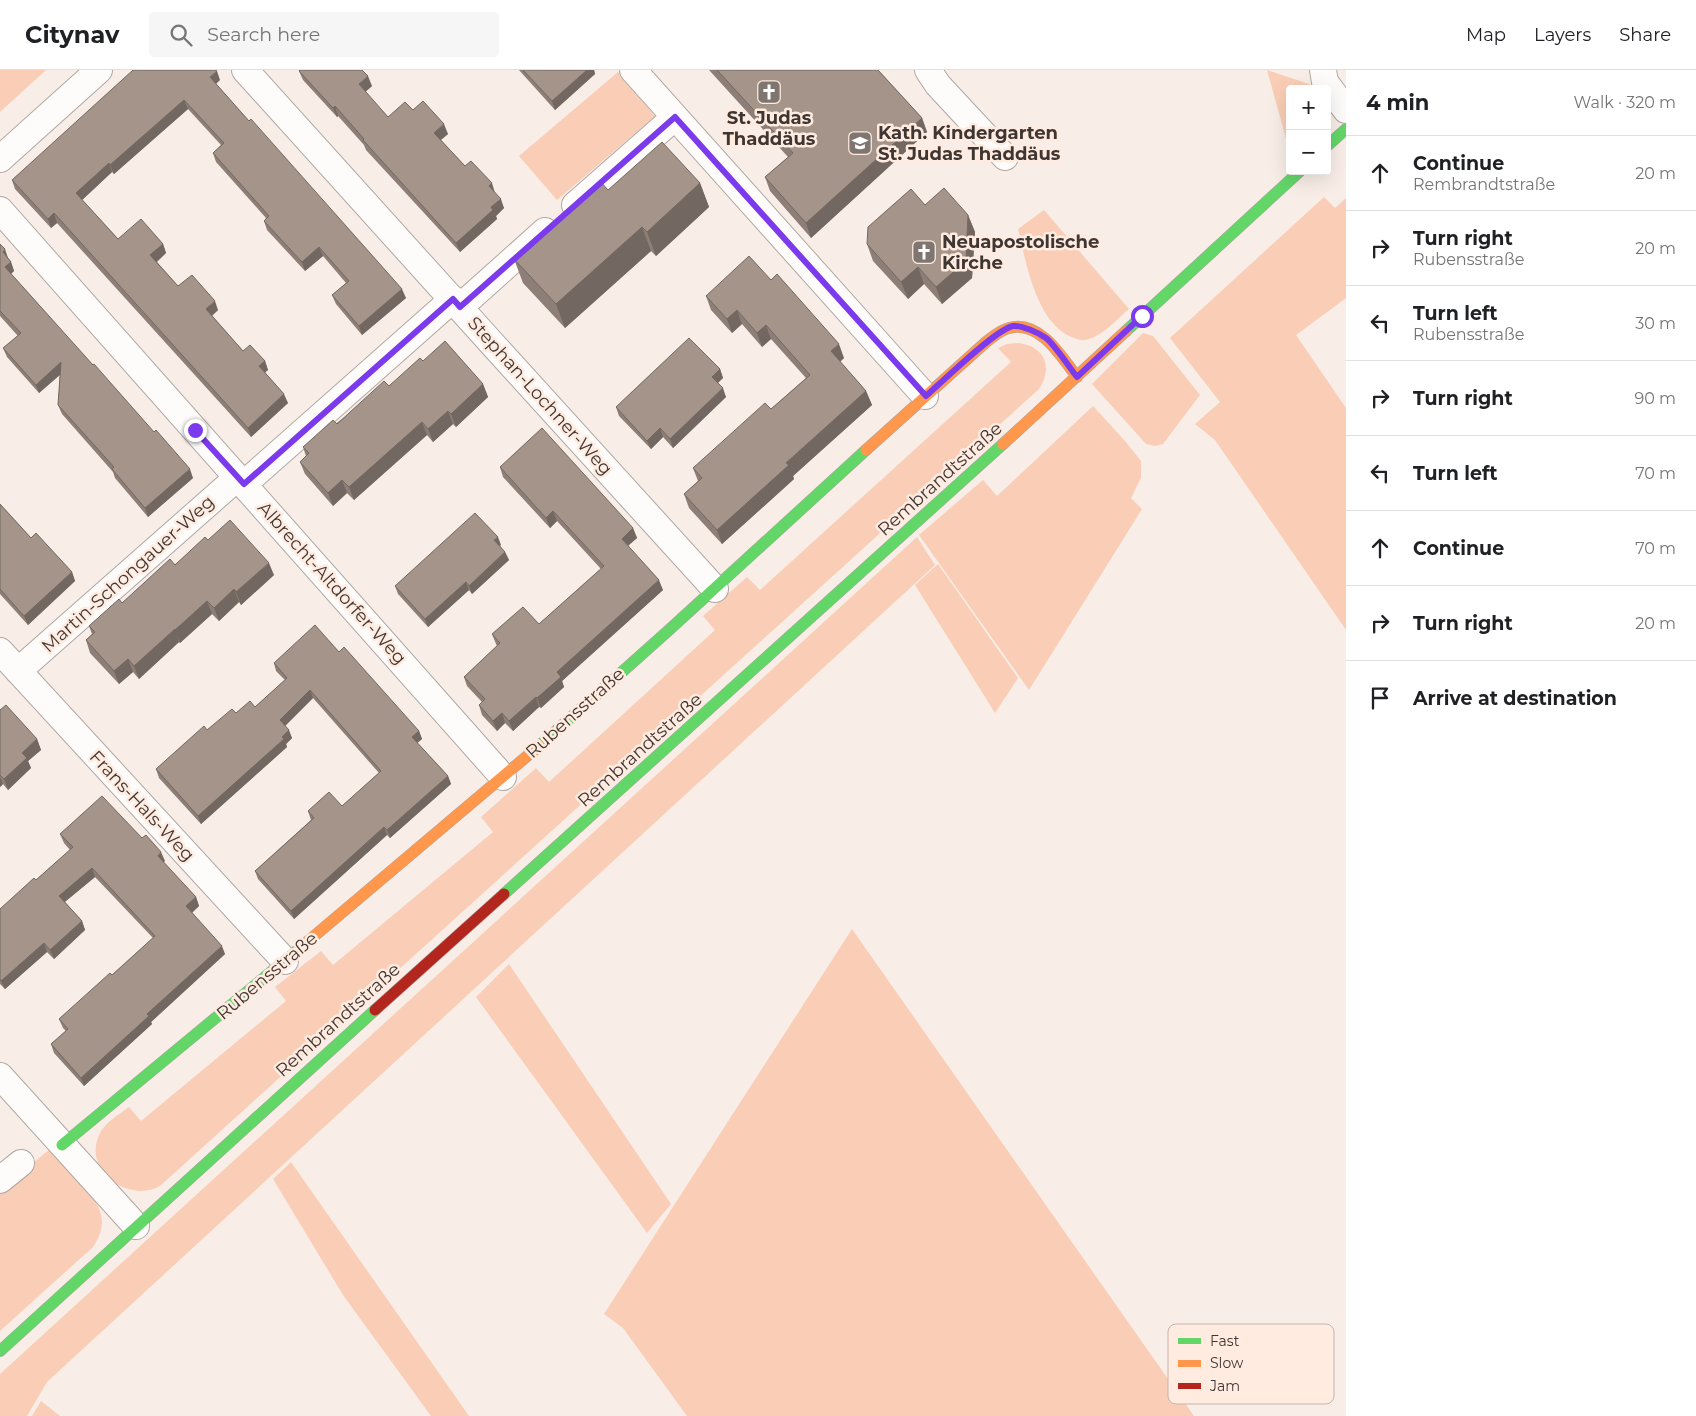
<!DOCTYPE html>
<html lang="en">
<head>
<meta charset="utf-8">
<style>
  :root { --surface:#fff; --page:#f6f6f6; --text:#202124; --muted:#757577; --line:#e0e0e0 }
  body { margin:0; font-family:Montserrat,sans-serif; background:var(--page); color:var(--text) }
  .controls { position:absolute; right:15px; top:15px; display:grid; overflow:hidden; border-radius:5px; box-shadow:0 5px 20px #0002 }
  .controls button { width:45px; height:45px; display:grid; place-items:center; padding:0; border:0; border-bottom:1px solid var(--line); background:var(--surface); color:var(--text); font:25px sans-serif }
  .stop { position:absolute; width:15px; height:15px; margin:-11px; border:4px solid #7c3aed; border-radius:50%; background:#fff }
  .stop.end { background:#7c3aed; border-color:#fff; box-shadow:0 1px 5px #0008 }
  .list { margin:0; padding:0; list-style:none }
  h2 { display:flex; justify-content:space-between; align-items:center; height:65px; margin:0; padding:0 20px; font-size:21px }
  h2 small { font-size:16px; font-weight:400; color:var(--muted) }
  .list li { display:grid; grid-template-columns:32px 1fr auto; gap:15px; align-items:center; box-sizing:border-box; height:75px; padding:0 20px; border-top:1px solid var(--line) }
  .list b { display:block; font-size:19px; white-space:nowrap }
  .list p { margin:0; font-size:16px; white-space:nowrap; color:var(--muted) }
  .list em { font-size:16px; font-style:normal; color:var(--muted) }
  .icon { flex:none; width:28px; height:28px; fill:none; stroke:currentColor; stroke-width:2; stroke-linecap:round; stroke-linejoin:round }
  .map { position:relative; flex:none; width:1346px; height:1346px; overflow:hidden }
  header { display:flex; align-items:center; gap:30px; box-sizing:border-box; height:70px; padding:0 25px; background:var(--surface); border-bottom:1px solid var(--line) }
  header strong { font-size:24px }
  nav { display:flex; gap:28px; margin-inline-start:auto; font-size:18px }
  .search { width:350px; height:45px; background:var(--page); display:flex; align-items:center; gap:12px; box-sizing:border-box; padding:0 18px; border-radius:5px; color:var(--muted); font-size:19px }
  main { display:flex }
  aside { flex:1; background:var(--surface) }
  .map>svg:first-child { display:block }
  .green { fill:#faceb6 }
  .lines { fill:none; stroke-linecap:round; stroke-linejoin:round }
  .street-casing { stroke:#afa7a3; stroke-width:28 }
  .fast-casing { stroke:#afa7a3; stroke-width:12 }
  .slow-casing { stroke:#afa7a3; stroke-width:12 }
  .jam-casing { stroke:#afa7a3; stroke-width:12 }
  .street { stroke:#fefcfb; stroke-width:26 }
  .fast { stroke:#63d668; stroke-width:11 }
  .slow { stroke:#ff974d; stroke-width:11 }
  .jam { stroke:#b3261e; stroke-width:11 }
  .wall { fill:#8d7f77 }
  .shaded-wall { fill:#736861 }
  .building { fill:#a4948a; stroke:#736861 }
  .route { stroke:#7c3aed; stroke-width:6 }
  .labels { text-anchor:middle; stroke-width:5; stroke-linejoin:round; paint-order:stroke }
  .poi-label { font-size:18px; font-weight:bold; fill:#3e3632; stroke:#ffebe0; text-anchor:start }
  .street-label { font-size:18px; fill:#3e3632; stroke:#ffebe0 }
  .key { fill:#ffebe0; stroke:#c5b5ac; stroke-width:1 }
  .key-label { font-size:14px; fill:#3e3632 }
</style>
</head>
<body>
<header>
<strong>Citynav</strong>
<div class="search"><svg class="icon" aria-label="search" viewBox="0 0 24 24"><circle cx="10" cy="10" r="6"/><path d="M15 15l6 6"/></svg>Search here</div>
<nav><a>Map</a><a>Layers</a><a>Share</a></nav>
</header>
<main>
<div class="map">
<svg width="1346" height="1346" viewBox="0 0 1346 1346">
  <rect width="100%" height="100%" fill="#f8ede7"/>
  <path class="green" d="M0,0H46L0,42Z
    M1267,0L1309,14L1314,19H1290V74L1288,76Z
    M618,2L655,46L557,130L519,86Z
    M1324,127L1335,138L1346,128V228L1296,265L1346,338V560L1215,370L1195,354L1220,332L1170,268Z
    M1044,140L1129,239C1117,249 1102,267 1085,270C1082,271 1078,269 1074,268C1037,256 1026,193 1018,159Z
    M1143,263L1153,266L1200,325L1163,374L1155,376L1146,374L1092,314Z
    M1017,273C1044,275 1054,297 1039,319L160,1116C128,1134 81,1099 100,1063C106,1052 118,1045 129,1037L141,1051L286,931L275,917L321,881L333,895L493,762L481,747L536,698L549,712L715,560L703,546L747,507L760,520L1011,292L998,278L1007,274Z
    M1093,336L1125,371L1141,391V408L1131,428L1142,439L1029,620L919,465L983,410L997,426Z
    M917,467L935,495L47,1312L27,1346H0V1304Z
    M938,494L1018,608L995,643L915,515Z
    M852,859L1194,1346H687L623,1258L604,1244Z
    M509,894L671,1134L647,1163L476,927Z
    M50,1079C59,1090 69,1101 79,1112C98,1133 112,1148 93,1177L0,1261V1120Z
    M291,1092L469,1346H431L343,1225L273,1109Z
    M41,1331L60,1346H32Z"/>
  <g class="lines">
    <g class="street-casing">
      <path id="street" d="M245,0C401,174 558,346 715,519
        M633,0L925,326
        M928,0L938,15L1005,87
        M1323,0L1325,12L1346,40
        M0,89L99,0
        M575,135L675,47
        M0,140L503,707
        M460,237L545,161
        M244,414L453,229
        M0,581L285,891
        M18,601L238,407
        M0,1006L136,1156
        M0,1110L21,1093"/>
    </g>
    <g class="fast-casing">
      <path id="fast" d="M1327,76L1346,59
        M1126,261L1300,101
        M539,676L669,560L866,380
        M504,824L1003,374
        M62,1075L300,878
        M0,1281L375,940"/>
    </g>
    <g class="slow-casing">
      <path id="slow" d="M1003,374L1126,261
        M866,380L986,272C993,267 1000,260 1009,258C1039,249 1062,287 1077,307
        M300,878L539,676"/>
    </g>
    <g class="jam-casing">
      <path id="jam" d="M375,940L504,824"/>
    </g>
    <use href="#street" class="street"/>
    <use href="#fast" class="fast"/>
    <use href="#slow" class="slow"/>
    <use href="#jam" class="jam"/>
  </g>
  <path class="wall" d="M519,0H594L595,4L555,40Z
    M709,0H878L922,48L927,62L811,168L770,121L765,107L788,87Z
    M299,1L372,16L365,22L388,47L413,40L448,64L441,70L465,96L495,123L504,138L496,146L497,149L460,182L366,80L364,75L338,46L337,47L303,10Z
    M220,10L216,14L406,228L362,265L336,234L332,225L346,213L323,186L305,201L267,160L264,151L266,148L216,92L213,83L221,75L188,39L114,104L112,102L82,130L118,169L163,174L166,183L157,192L178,216L218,240L212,246L243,281L265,291L268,300L265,302L288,333L251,367L57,153L51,158L15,119L12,110Z
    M700,113L709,137L656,186L651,181L565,258L523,213L514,189L608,120Z
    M925,135L968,145L975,162L972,208L942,234L924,214L908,229L873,191L867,174Z
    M0,174L8,188L11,192L14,201L11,204L193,408L148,447L115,408L113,402L62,344L58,335L60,305L39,323L7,287L3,278L18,266L0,246Z
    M771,210L844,288L840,292L866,321L872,335L793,406L794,409L722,474L689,438L684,424L698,411L693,398L771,339L806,308L771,269L762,277L742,254L732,263L711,240L706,226Z
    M423,291L483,314L488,327L456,357L453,354L433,372L427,365L354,430L347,423L333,436L305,404L300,392L306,386L303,377Z
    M720,299L723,308L718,313L726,327L673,378L663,367L651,379L619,346L616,337Z
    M500,397L633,458L637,468L628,476L663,520L562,611L564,617L541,638L539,637L513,661L505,653L497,661L482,645L479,635L482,632L467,616L464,607L497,576L496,574L492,564L539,554L601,499L557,451L550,458L503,407Z
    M0,434L31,468L72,502L75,511L28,555L0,524Z
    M208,470L274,505L241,535L239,532L219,551L212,544L180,573L179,572L139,609L133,602L119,614L90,583L86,570L92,564L89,556L122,533Z
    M501,475L500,476L505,482L509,490L472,524L469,520L428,557L398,524L395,516Z
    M339,582L419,661L422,669L417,673L448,706L451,714L390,768L387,765L294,849L258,809L255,801L311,750L308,741L342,736L379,703L313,628L285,656L292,668L286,674L287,677L201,754L159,708L156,699L207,660L236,643L255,637L285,610L276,601L274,593Z
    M0,640L37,669L41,680L28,691L31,698L8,720L3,714L0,717Z
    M60,764L142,768L165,791L163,792L196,827L199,836L192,843L225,884L151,952L152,954L84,1016L54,983L51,974L66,961L63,958L59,949L112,905L153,868L95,807L65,832L82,851L85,860L54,889L47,882L5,919L0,914V839L36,810L70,780L64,773Z"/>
  <path class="shaded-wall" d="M587,0H594L595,4L555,40L552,31Z
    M217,1L220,10L213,16L210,7Z
    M368,6L372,16L363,24L359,14Z
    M184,30L188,39L114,104L110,95Z
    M335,36L338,46L337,47L333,38Z
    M922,48L927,62L811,168L806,153Z
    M444,54L448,64L438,72L434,63Z
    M109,93L112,102L80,132L76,123Z
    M492,113L495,123L489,116Z
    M700,113L709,137L656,186L647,162Z
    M501,129L504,138L496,146L497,149L460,182L456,173L491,137Z
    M54,143L57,153L51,158L48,149Z
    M968,145L975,162L972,208L942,234L936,217Z
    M642,157L651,181L565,258L556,234Z
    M163,174L166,183L154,194L150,185Z
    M319,177L323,186L305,201L302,192Z
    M5,179L8,188L3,182Z
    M11,192L14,201L8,206L5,197Z
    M918,197L924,214L908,229L901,212Z
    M402,219L406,228L362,265L359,256Z
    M215,231L218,240L209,248L206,239Z
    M737,240L742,254L732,263L727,249Z
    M766,255L771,269L762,277L757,263Z
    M839,274L844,288L836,295L831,281Z
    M265,291L268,300L262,305L259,296Z
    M61,292L64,301L39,323L36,315Z
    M720,299L723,308L715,315L712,307Z
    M483,314L488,327L456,357L451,344Z
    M723,318L726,327L673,378L670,369Z
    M866,321L872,335L793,406L794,409L722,474L717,460L786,393Z
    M284,324L288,333L251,367L248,358Z
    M448,341L453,354L433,372L428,359Z
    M422,352L427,365L354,430L349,417Z
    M660,358L663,367L651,379L647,371Z
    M190,399L193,408L148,447L145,438Z
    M342,410L347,423L333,436L328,423Z
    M553,441L557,451L550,458L546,448Z
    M633,458L637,468L625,478L622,469Z
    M498,467L501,475L497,478L494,470Z
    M505,482L509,490L472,524L469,516Z
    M269,493L274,505L241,535L236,522Z
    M72,502L75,511L28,555L24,546Z
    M659,510L663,520L562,611L564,617L541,638L537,628L557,602Z
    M466,512L469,520L428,557L425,549Z
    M234,519L239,532L219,551L214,538Z
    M207,531L212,544L180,573L175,560Z
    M175,559L179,572L139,609L134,596Z
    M128,589L133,602L119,614L114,601Z
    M310,620L313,628L283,658L280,650Z
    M536,627L539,637L513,661L509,651Z
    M502,643L505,653L497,661L493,651Z
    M289,660L292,668L286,674L287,677L201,754L198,746Z
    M419,661L422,669L415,675L412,667Z
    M37,669L41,680L28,691L31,698L8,720L4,709L22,683Z
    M448,706L451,714L390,768L387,760Z
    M0,707L3,714L0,717Z
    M384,757L387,765L294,849L291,841Z
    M161,782L165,791L161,794L158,786Z
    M92,798L95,807L62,834L59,826Z
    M196,827L199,836L189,845L186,836Z
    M82,851L85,860L54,889L50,880Z
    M44,873L47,882L5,919L1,911Z
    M222,876L225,884L151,952L152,954L84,1016L81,1008L147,944Z"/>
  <path class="building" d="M133,0H215L217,1L210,7L249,51L251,49L402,219L359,256L332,225L349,211L319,177L302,192L264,151L269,146L213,83L224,73L184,30L110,95L109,93L76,123L118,169L141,149L163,174L150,185L178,216L192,205L215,231L206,239L243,281L250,275L265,291L259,296L284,324L248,358L54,143L48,149L12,110Z
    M300,0H362L368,6L359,14L388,47L405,32L413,40L423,31L444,54L434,63L465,96L471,91L492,113L489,116L501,129L491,137L493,140L456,173L363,70L364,69L335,36L333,38L299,1Z
    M523,0H587L552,31Z
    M717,0H878L922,48L806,153L765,107L793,83Z
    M662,72L700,113L647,162L642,157L556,234L514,189L600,111L608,120Z
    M944,118L968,145L966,191L936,217L918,197L901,212L867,174L868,157L911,119L925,135Z
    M0,174L5,179L3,182L11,192L5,197L93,295L94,294L154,362L156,360L190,399L145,438L112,399L114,397L58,335L61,292L36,315L3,278L21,263L0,241Z
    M749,186L771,210L777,204L839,274L831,281L866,321L786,393L789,395L717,460L684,424L702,408L693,398L765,333L771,339L810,305L766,255L757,263L737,240L727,249L706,226Z
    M689,268L720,299L712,307L723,318L670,369L660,358L647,371L616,337Z
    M445,271L483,314L451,344L448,341L428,359L422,352L349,417L342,410L328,423L300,392L309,383L303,377L333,350L337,354L384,311L389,316L420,288L423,291Z
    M542,358L633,458L622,469L659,510L557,602L561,607L537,628L536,627L509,651L502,643L493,651L479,635L485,629L464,607L500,573L492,564L523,537L539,554L604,496L553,441L546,448L500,397Z
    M0,434L31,468L36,463L72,502L24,546L0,519Z
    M475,443L498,467L494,470L505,482L469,516L466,512L425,549L395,516Z
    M230,450L269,493L236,522L234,519L214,538L207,531L175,560V559L134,596L128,589L114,601L86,570L95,562L89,556L119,529L122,533L170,489L175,495L205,467L208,470Z
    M315,555L339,582L344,577L419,661L412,667L448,706L387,760L384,757L291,841L255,801L314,748L308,741L329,722L342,736L381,701L310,620L280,650L289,660L282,667L284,669L198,746L156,699L204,656L207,660L232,639L236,643L250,631L255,637L287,608L274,593Z
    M6,635L37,669L22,683L27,688L4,709L0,705V640Z
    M102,726L142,768L146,765L161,782L158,786L196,827L186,836L222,876L147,944L149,946L81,1008L51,974L68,959L59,949L110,903L112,905L155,866L92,798L59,826L82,851L50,880L44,873L1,911L0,909V839L34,808L36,810L73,777L60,764Z"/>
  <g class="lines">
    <path class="route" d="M195,360L244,414L453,229L460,237L675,47L926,326C942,312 996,259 1013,256C1022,255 1039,263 1046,268C1054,274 1070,298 1077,307L1142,246"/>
  </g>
  <defs>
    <g id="church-square" transform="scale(1.25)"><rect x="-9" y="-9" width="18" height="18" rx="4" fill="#7f7671" stroke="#ffebe0"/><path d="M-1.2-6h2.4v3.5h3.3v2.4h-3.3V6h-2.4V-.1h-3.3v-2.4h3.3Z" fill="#fff"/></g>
    <g id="school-square" transform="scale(1.25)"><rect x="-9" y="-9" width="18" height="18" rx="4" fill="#7f7671" stroke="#ffebe0"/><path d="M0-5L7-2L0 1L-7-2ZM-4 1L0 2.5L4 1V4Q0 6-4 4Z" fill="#fff"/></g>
  </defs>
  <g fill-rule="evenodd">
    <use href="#church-square" x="769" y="22"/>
    <use href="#school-square" x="860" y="73"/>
    <use href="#church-square" x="924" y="182"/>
  </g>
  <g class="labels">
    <g class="poi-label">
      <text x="769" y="54" text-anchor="middle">St. Judas<tspan x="769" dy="21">Thaddäus</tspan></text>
      <text x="878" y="69">Kath. Kindergarten<tspan x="878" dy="21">St. Judas Thaddäus</tspan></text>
      <text x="942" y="178">Neuapostolische<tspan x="942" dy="21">Kirche</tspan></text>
    </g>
    <g class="street-label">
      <text transform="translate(540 326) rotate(48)" y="6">Stephan-Lochner-Weg</text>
      <text transform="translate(940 409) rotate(-42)" y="6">Rembrandtstraße</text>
      <text transform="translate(128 504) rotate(-42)" y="6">Martin-Schongauer-Weg</text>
      <text transform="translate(332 513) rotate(48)" y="6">Albrecht-Altdorfer-Weg</text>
      <text transform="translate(575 643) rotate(-42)" y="6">Rubensstraße</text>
      <text transform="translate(640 680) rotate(-42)" y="6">Rembrandtstraße</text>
      <text transform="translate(142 736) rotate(47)" y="6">Frans-Hals-Weg</text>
      <text transform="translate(267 906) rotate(-40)" y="6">Rubensstraße</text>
      <text transform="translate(338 950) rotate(-42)" y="6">Rembrandtstraße</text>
    </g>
  </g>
  <rect x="1168" y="1254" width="166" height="80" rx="8" class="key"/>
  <rect x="1178" y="1268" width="23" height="6" fill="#63d668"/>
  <rect x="1178" y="1290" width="23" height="7" fill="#ff974d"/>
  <rect x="1178" y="1313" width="23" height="6" fill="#b3261e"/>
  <g class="key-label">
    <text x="1210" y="1276">Fast</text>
    <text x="1210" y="1298">Slow</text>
    <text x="1210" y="1321">Jam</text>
  </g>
</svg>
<div class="controls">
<button>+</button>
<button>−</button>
</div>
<div class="stop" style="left:1142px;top:246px"></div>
<div class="stop end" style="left:195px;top:360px"></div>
</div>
<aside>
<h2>4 min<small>Walk · 320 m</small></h2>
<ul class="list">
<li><svg class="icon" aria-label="ahead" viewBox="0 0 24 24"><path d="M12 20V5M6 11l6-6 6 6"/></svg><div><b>Continue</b><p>Rembrandtstraße</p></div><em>20 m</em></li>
<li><svg class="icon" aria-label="right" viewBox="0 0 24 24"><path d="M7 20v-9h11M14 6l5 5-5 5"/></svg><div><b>Turn right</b><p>Rubensstraße</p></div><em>20 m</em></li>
<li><svg class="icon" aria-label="left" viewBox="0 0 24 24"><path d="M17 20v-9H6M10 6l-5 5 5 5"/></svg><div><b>Turn left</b><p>Rubensstraße</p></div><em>30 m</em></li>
<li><svg class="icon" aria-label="right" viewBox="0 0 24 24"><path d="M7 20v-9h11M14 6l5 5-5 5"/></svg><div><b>Turn right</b></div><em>90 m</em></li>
<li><svg class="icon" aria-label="left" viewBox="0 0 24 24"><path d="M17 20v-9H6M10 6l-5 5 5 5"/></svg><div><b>Turn left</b></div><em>70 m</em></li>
<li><svg class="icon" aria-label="ahead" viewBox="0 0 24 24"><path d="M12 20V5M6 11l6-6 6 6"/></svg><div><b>Continue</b></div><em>70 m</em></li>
<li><svg class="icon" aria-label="right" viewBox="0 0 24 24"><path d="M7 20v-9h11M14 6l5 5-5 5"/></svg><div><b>Turn right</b></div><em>20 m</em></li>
<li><svg class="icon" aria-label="arrive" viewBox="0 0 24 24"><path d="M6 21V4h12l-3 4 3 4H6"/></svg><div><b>Arrive at destination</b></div></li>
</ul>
</aside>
</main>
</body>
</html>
